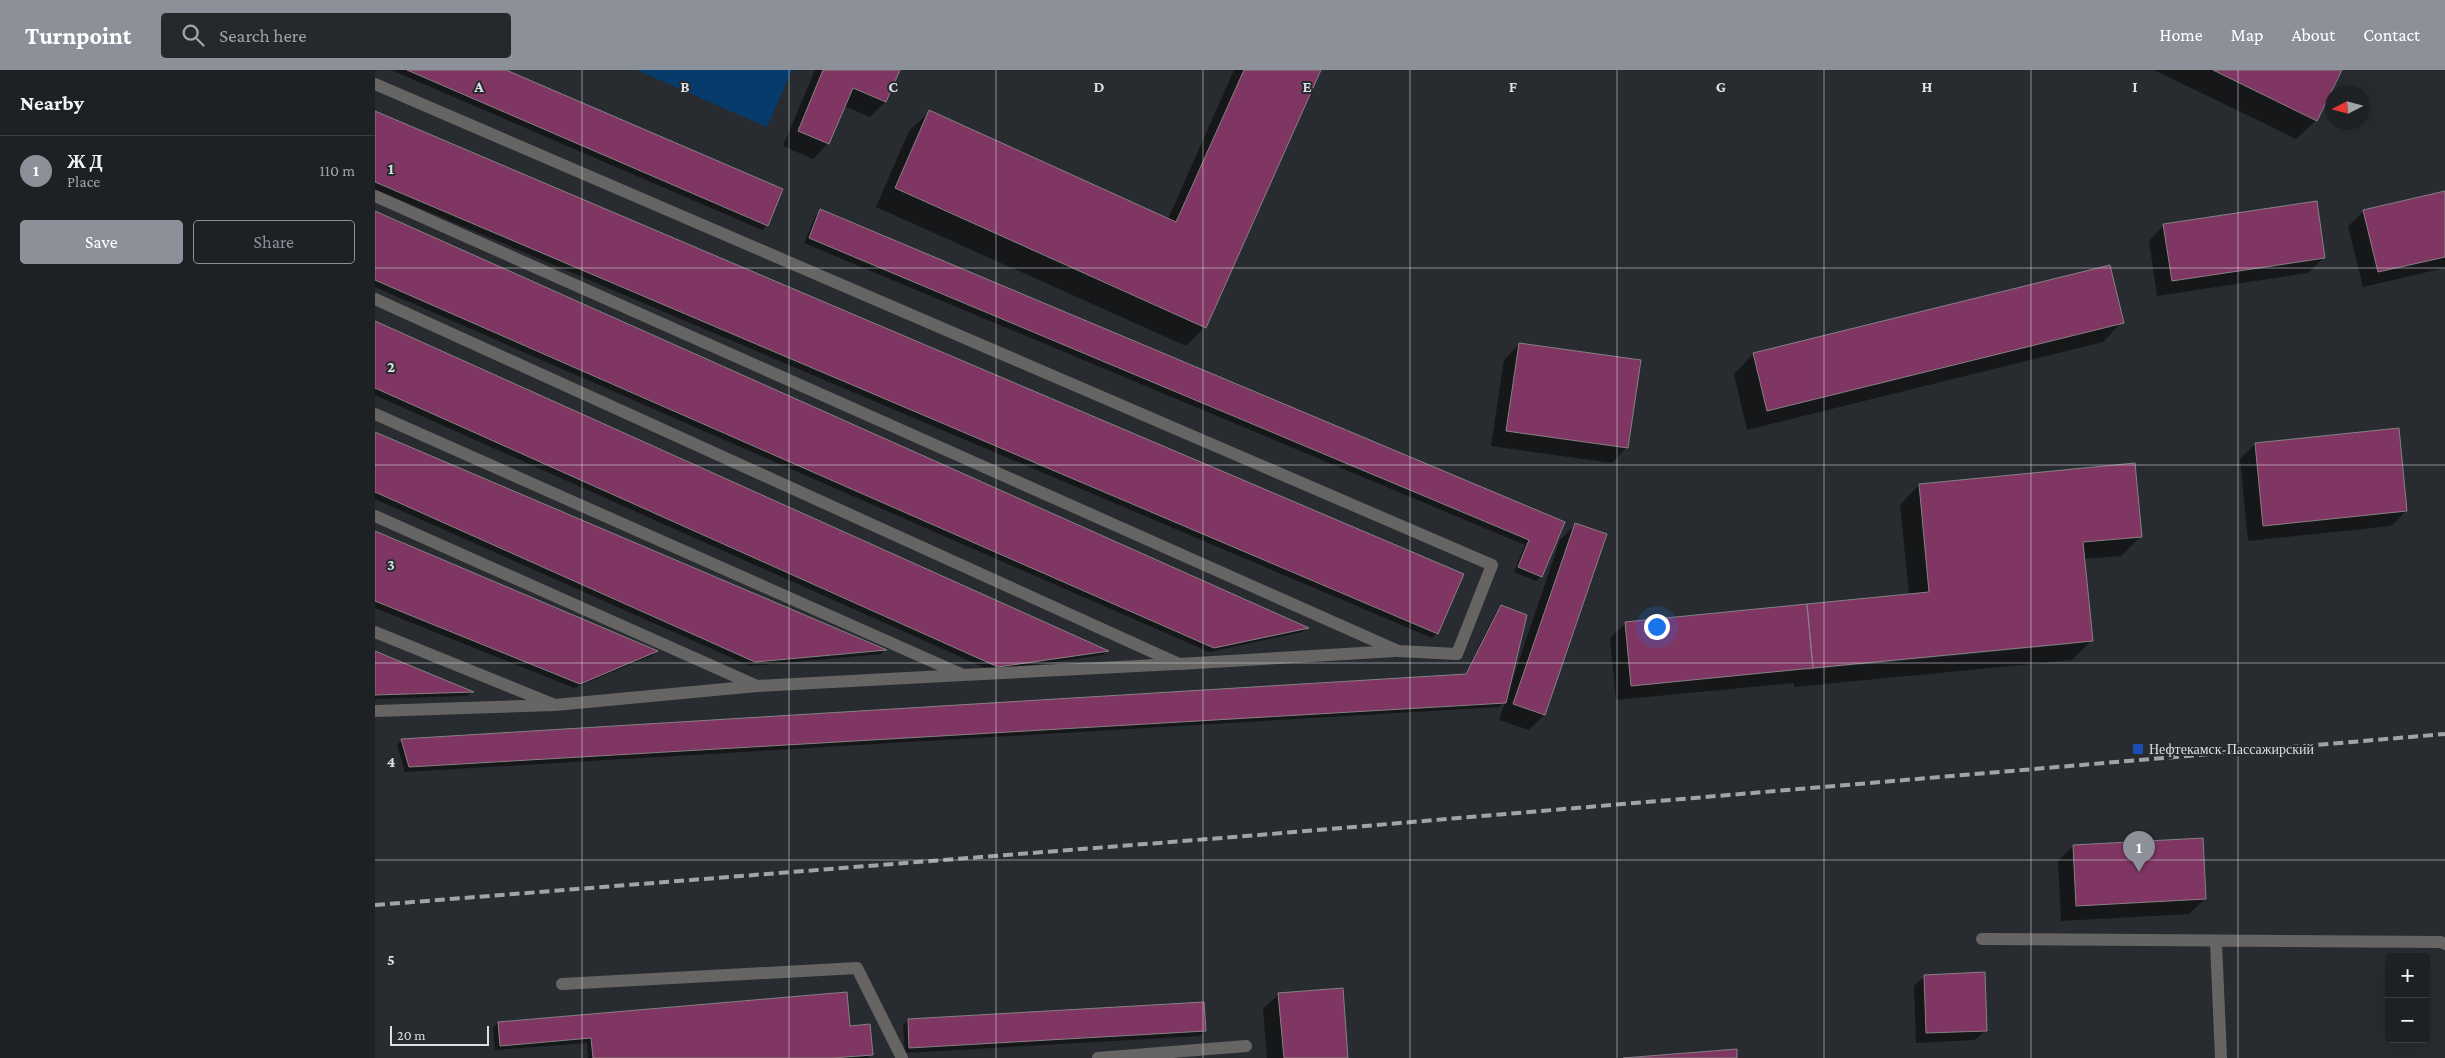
<!DOCTYPE html>
<html lang="en">
<head>
<meta charset="utf-8">
<style>
  :root { --surface:#1e2124; --page:#26292c; --text:#f1f3f6; --muted:#a1a3a6; --line:#3c3e41; --accent:#8c9099 }
  body { margin:0; font-family:"Crimson Pro",serif; background:var(--page); color:var(--text) }
  .controls { position:absolute; right:15px; bottom:15px; display:grid; overflow:hidden; border-radius:5px; box-shadow:0 5px 20px #0002 }
  .controls button { width:45px; height:45px; display:grid; place-items:center; padding:0; border:0; border-bottom:1px solid var(--line); background:var(--surface); color:var(--text); font:25px sans-serif }
  .compass { position:absolute; left:1950px; top:15px; width:45px; height:45px; border-radius:50%; background:var(--surface); box-shadow:0 5px 20px #0002; rotate:264deg }
  .scale { position:absolute; left:15px; bottom:12px; width:99px; box-sizing:border-box; padding-left:5px; border:2px solid #dcdfe2; border-top:0; font-size:14px; line-height:18px; white-space:nowrap; color:#dcdfe2; -webkit-text-stroke:4px #282c30; paint-order:stroke }
  .you { position:absolute; left:1281px; top:556px; width:18px; height:18px; margin:-12px; border:4px solid #fff; border-radius:50%; background:#1a73e8; box-shadow:0 0 0 8px #1a73e833 }
  .badge { display:grid; place-items:center; width:32px; height:32px; border-radius:50%; background:var(--accent); color:#fff; font-size:16px; font-weight:700 }
  .pin { position:absolute; translate:-50% -41px; filter:drop-shadow(0 1px 2px #0008) }
  .pin::after { content:''; position:absolute; top:26px; width:18px; height:15px; background:inherit; clip-path:polygon(0 0,100% 0,50% 100%) }
  .list { margin:0; padding:0; list-style:none }
  h2 { display:flex; justify-content:space-between; align-items:center; height:65px; margin:0; padding:0 20px; font-size:21px }
  h2 small { font-size:16px; font-weight:400; color:var(--muted) }
  .list li { display:grid; grid-template-columns:32px 1fr auto; gap:15px; align-items:center; box-sizing:border-box; height:70px; padding:0 20px; border-top:1px solid var(--line) }
  .list b { display:block; font-size:19px; white-space:nowrap }
  .list p { margin:0; font-size:16px; white-space:nowrap; color:var(--muted) }
  .list em { font-size:16px; font-style:normal; color:var(--muted) }
  .actions { display:flex; gap:10px; padding:15px 20px }
  .actions a { flex:1; padding:11px 0; border:1px solid var(--accent); border-radius:5px; text-align:center; font-size:18px; color:var(--accent) }
  .actions .main { background:var(--accent); color:#fff }
  .icon { flex:none; width:28px; height:28px; fill:none; stroke:currentColor; stroke-width:2; stroke-linecap:round; stroke-linejoin:round }
  .map { position:relative; flex:none; width:2070px; height:988px; overflow:hidden }
  header { display:flex; align-items:center; gap:30px; box-sizing:border-box; height:70px; padding:0 25px; background:var(--accent); color:#fff }
  header strong { font-size:24px }
  nav { display:flex; gap:28px; margin-inline-start:auto; font-size:18px }
  .search { width:350px; height:45px; background:var(--page); display:flex; align-items:center; gap:12px; box-sizing:border-box; padding:0 18px; border-radius:5px; color:var(--muted); font-size:19px }
  main { display:flex }
  aside { flex:1; background:var(--surface) }
  .map>svg:first-child { display:block }
  .green { fill:#063b6c }
  .shadow { fill:#0007; fill-rule:evenodd }
  .building { fill:#803663; stroke:#878084 }
  .lines { fill:none; stroke-linecap:round; stroke-linejoin:round }
  .minor { stroke:#676464; stroke-width:12 }
  .rail { stroke:#a0a3a7; stroke-width:4; stroke-dasharray:10 5; stroke-linecap:butt }
  .grid { fill:none; stroke:#dcdfe2; stroke-width:1; stroke-opacity:0.55 }
  .transit-dot { fill:#1a4fb4; stroke:#282c30; stroke-width:2 }
  .labels { text-anchor:middle; stroke-width:4; stroke-linejoin:round; paint-order:stroke }
  .poi-label { font-size:14px; fill:#dcdfe2; stroke:#282c30; text-anchor:start }
  .grid-label { font-size:16px; text-anchor:middle; font-weight:bold; fill:#dcdfe2; stroke:#282c30; stroke-width:4; stroke-linejoin:round; paint-order:stroke }
</style>
</head>
<body>
<header>
<strong>Turnpoint</strong>
<div class="search"><svg class="icon" aria-label="search" viewBox="0 0 24 24"><circle cx="10" cy="10" r="6"/><path d="M15 15l6 6"/></svg>Search here</div>
<nav><a>Home</a><a>Map</a><a>About</a><a>Contact</a></nav>
</header>
<main>
<aside>
<h2>Nearby<small></small></h2>
<ul class="list">
<li><span class="badge">1</span><div><b>Ж Д</b><p>Place</p></div><em>110 m</em></li>
</ul>
<div class="actions"><a class="main">Save</a><a>Share</a></div>
</aside>
<div class="map">
<svg width="2070" height="988" viewBox="0 0 2070 988">
  <rect width="100%" height="100%" fill="#282c30"/>
  <path class="green" d="M262,0H417L392,57Z"/>
  <path class="shadow" d="M16,0H128L392,155L387,160Z
    M440,0H523L510,32L495,47L469,36L453,73L438,89L408,76Z
    M859,0H944L830,257L811,276L501,137L534,61L554,42L793,149Z
    M1779,0H1965L1941,50L1921,69Z
    M0,43L1062,563L1057,568L0,119Z
    M2070,122V198L1988,217L1973,156L1989,141Z
    M446,140L1189,452L1166,506L1161,511L1139,502L1150,475L429,173L441,145Z
    M0,143L931,558L927,562L834,582L0,217Z
    M1789,155L1948,188L1933,203L1782,226L1774,171Z
    M1734,196L1747,252L1728,272L1372,360L1359,304L1378,284Z
    M0,252L732,581L728,585L617,601L0,325Z
    M1144,274L1252,377L1237,393L1116,376L1129,290Z
    M0,364L510,580L506,584L375,596L0,429Z
    M1880,374L2031,441L2016,456L1873,471L1865,389Z
    M1544,415L1766,466L1746,486L1709,489L1717,570L1697,590L1419,617V613L1241,630L1235,568L1251,553L1534,525L1525,435ZM1697,571V574L1432,600V597Z
    M1200,455L1169,645L1154,660L1124,650L1130,632L1124,637L30,702L22,675L27,670L1089,606L1121,542L1126,537L1134,614H1136L1185,470Z
    M0,462L281,582L276,586L199,618L0,538Z
    M0,583L96,622L92,626L0,629Z
    M1698,776L1830,829L1814,844L1686,851L1683,791Z
    M1550,906L1611,960L1600,970L1541,973L1539,916Z
    M904,924L972,988H892L888,939Z
    M533,950L830,961L825,966L530,983L528,955Z
    M123,953L497,984L493,988H213L212,973L120,980L118,958Z"/>
  <path class="building" d="M32,0H131L408,119L393,156Z
    M448,0H525L511,32L478,18L454,74L423,61Z
    M869,0H946L831,258L520,118L554,40L801,152Z
    M1838,0H1967L1942,51Z
    M0,41L1089,504L1063,564L0,112Z
    M2070,121V187L2003,202L1988,140Z
    M1942,131L1950,188L1797,211L1788,154Z
    M445,139L1190,452L1167,507L1143,497L1154,470L434,168Z
    M0,141L934,558L839,578L0,210Z
    M1735,195L1749,253L1392,341L1378,283Z
    M0,251L734,581L623,597L0,318Z
    M1144,273L1266,290L1253,378L1131,361Z
    M2024,358L2032,441L1888,456L1880,373Z
    M0,362L512,580L380,592L0,422Z
    M1760,393L1767,467L1708,472L1718,571L1438,598L1432,534L1554,522L1544,414Z
    M1200,453L1232,464L1170,645L1138,634Z
    M0,461L283,581L205,614L0,531Z
    M1432,534L1438,598L1256,616L1250,552Z
    M1126,535L1152,545L1131,633L34,697L26,669L1091,604Z
    M0,581L99,622L0,625Z
    M1828,768L1831,829L1701,836L1698,775Z
    M1610,902L1612,961L1551,963L1549,905Z
    M968,918L973,988H909L903,923Z
    M472,922L475,956L495,954L498,985L457,988H218L216,968L125,976L123,952Z
    M829,932L831,961L534,978L533,949Z
    M1362,979V988H1248Z"/>
  <g class="lines">
    <path class="minor" d="M0,14L1117,495L1082,584L1023,581L0,126
      M0,229L804,594L1020,581
      M0,344L588,605L382,616L0,446
      M0,562L180,635L0,641
      M588,605L801,594
      M180,635L382,616
      M1607,869L2066,872L2070,874
      M1841,872L1846,988
      M187,914L482,898L527,988
      M723,988L871,976"/>
    <path class="rail" d="M0,835L884,765L2070,664"/>
  </g>
  <path class="grid" d="M207,0V988M414,0V988M621,0V988M828,0V988M1035,0V988M1242,0V988M1449,0V988M1656,0V988M1863,0V988M0,198H2070M0,395H2070M0,593H2070M0,790H2070"/>
  <rect class="transit-dot" x="1757" y="673" width="12" height="12" rx="2.5"/>
  <g class="labels">
    <g class="poi-label">
      <text x="1774" y="684">Нефтекамск-Пассажирский</text>
    </g>
  </g>
  <g class="grid-label">
    <text x="104" y="22">A</text>
    <text x="310" y="22">B</text>
    <text x="518" y="22">C</text>
    <text x="724" y="22">D</text>
    <text x="932" y="22">E</text>
    <text x="1138" y="22">F</text>
    <text x="1346" y="22">G</text>
    <text x="1552" y="22">H</text>
    <text x="1760" y="22">I</text>
    <text x="16" y="104">1</text>
    <text x="16" y="302">2</text>
    <text x="16" y="500">3</text>
    <text x="16" y="697">4</text>
    <text x="16" y="895">5</text>
  </g>
</svg>
<div class="controls">
<button>+</button>
<button>−</button>
</div>
<svg class="compass" viewBox="-18 -18 36 36"><path d="M0-13l5 13h-10z" fill="#e53935"/><path d="M0 13l5-13h-10z" fill="#a1a3a6"/></svg>
<div class="scale">20 m</div>
<div class="you"></div>
<div class="pin badge" style="left:1764px;top:802px">1</div>
</div>
</main>
</body>
</html>
